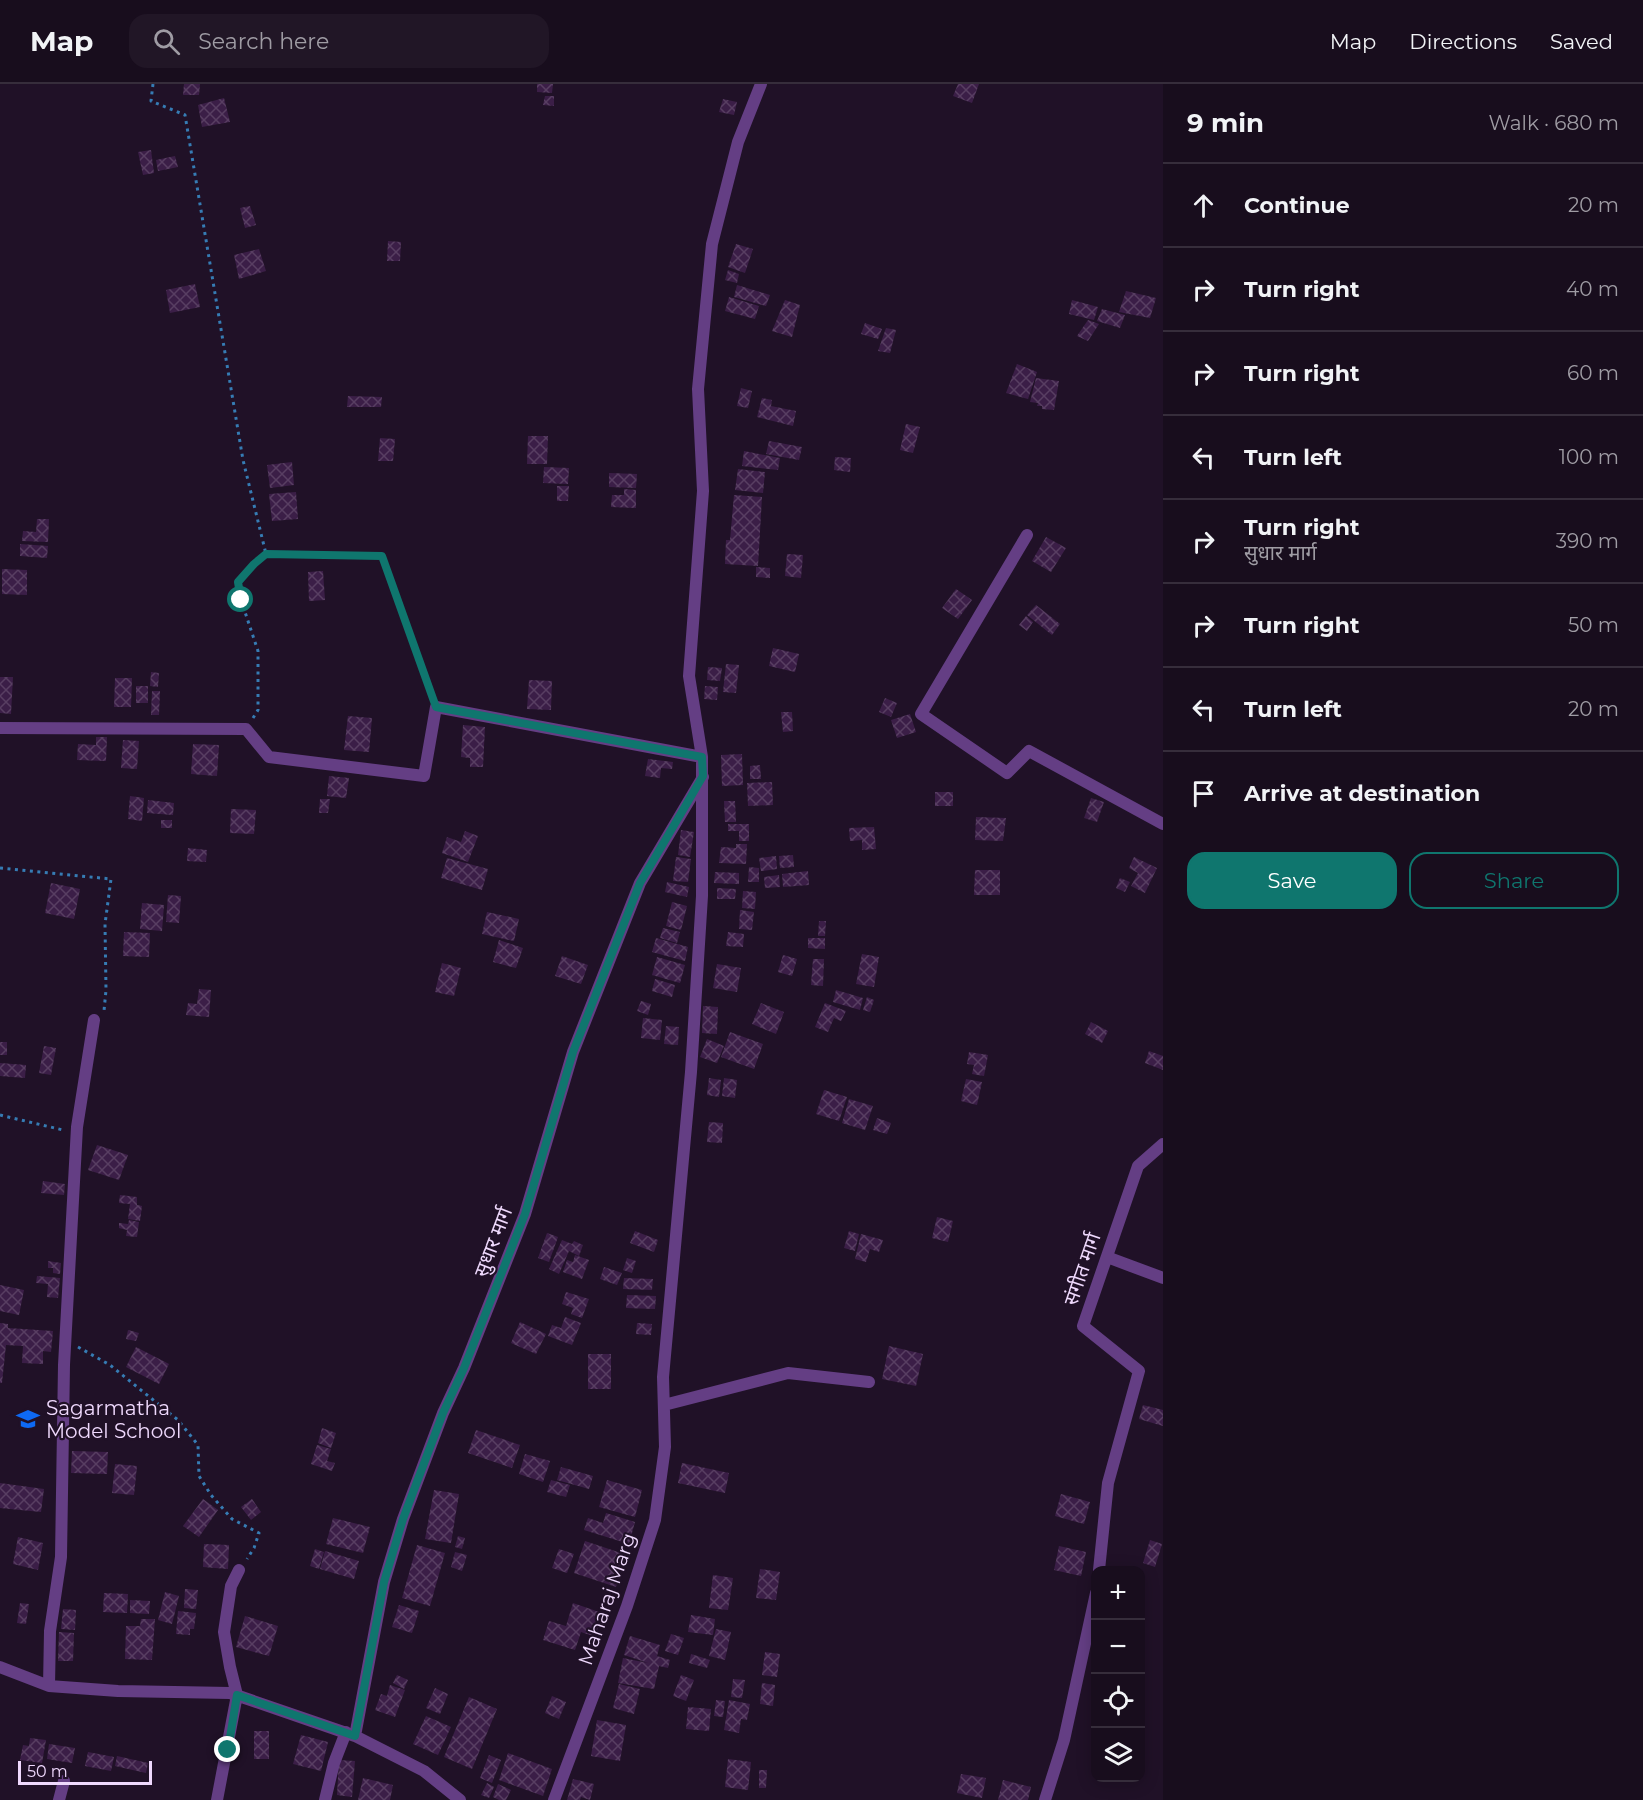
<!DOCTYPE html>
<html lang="en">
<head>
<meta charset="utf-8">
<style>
  :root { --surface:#180d1d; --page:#211626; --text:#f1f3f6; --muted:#9f9ca4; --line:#362d3b; --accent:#0f766e }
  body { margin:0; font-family:Montserrat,"Noto Sans Devanagari",sans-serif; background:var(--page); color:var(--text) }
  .controls { position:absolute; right:18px; bottom:18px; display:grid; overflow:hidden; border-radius:12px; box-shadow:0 3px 15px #0003 }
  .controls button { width:54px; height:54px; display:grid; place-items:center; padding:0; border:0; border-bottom:2px solid var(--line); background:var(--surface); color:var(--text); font:30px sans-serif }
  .scale { position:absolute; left:18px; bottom:15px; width:134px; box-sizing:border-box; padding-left:6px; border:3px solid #efd9fd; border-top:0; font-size:16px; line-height:21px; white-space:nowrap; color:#efd9fd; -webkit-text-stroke:4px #201127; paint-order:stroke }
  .stop { position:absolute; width:18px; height:18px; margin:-14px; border:4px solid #0f766e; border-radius:50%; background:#fff }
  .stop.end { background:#0f766e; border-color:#fff; box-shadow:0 2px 6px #0008 }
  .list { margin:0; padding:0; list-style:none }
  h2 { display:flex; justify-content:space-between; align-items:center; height:78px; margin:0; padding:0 24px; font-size:26px }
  h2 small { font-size:20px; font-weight:400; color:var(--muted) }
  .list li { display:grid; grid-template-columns:39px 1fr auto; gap:18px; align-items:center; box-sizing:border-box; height:84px; padding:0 24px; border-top:2px solid var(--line) }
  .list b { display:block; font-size:22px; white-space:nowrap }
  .list p { margin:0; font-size:20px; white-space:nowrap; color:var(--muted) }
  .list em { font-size:20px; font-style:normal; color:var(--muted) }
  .actions { display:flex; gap:12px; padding:18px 24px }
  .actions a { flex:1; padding:14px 0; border:2px solid var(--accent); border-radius:18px; text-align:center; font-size:21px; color:var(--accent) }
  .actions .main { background:var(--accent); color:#fff }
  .icon { flex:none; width:33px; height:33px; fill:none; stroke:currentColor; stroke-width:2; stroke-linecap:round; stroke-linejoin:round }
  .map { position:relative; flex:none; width:1163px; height:1716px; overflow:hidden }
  header { display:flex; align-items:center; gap:36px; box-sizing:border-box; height:84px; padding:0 30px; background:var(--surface); border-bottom:2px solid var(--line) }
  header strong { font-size:28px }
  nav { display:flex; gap:33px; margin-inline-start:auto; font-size:21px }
  .search { width:420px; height:54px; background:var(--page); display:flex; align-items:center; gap:15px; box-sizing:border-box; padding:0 21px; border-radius:18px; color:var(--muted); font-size:22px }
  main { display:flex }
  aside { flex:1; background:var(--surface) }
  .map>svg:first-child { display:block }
  .building { fill:url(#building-cross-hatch) }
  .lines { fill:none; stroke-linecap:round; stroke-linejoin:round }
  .path { stroke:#367cb4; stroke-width:3; stroke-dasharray:3 4.5; stroke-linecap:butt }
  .minor { stroke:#643e84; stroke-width:12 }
  .route { stroke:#0f766e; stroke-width:8 }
  .labels { text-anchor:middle; stroke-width:4.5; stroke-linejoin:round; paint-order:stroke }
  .street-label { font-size:20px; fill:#efd9fd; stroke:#201127 }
  .poi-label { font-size:20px; fill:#efd9fd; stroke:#201127; text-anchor:start }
</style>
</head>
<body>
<header>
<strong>Map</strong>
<div class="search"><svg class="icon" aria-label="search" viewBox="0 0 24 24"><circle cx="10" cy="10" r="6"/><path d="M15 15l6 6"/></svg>Search here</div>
<nav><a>Map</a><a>Directions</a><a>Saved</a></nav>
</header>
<main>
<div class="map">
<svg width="1163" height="1716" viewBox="0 0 1163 1716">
  <defs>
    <pattern id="building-cross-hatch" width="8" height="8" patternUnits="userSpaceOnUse" patternTransform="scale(1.5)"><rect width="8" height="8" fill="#3b1e47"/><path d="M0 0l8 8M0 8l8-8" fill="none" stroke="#583e62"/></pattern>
  </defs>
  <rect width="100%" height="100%" fill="#201127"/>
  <path class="building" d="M184,0H200L199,11H183Z
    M537,0H553L552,9L537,8Z
    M958,0H979L972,19L953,12Z
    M545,12H554V22L543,21Z
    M224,14L230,38L202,43L198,21Z
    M723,15L737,18L734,31L719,28Z
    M151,66L154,89L143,91L138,68Z
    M175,72L178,83L158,87L156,76Z
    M250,122L256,141L245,144L240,124Z
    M388,157L401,158L400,177H387Z
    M736,160L753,165L745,189L728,183Z
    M259,165L266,187L239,195L234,171Z
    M728,186L739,190L737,199L725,196Z
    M195,200L200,223L170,229L166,206Z
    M737,201L770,211L766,222L734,213Z
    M1126,207L1156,214L1150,234L1119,228Z
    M729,213L759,222L755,235L725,227Z
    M785,216L800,221L792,253L772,247Z
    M1072,216L1098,223L1094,236L1069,230Z
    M1102,225L1125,231L1120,244L1097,237Z
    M1088,236L1099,240L1088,257L1077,252Z
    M865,239L882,245L878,255L861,250Z
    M886,244L896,246L890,269L878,267Z
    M1017,280L1037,288L1028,315L1006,309Z
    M1036,294L1059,297L1054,326L1042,325V322H1037L1038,319L1030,318Z
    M741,304L752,307L748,324L737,322Z
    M348,312L382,313L381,323H347Z
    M762,314L772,316L771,322L796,327L793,342L757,333Z
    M906,340L920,343L913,369L900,366Z
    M528,352H548L547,380H527Z
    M380,354L395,355L393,377H378Z
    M769,357L802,363L799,376L766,370Z
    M744,367L780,374L778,386L742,382Z
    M835,373L851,374L850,388L834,386Z
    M292,378L294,401L270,404L267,381Z
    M544,383L569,384L568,400L543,399Z
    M738,385L765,388L763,409L735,406Z
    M609,389L637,390L636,404L609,403Z
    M557,402H569L568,417H557Z
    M624,405L636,406V424L611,423L612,411H624Z
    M296,408L298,435L272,437L269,410Z
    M734,411L762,413L758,482L725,480L726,456H730Z
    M37,435H49L48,458L22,457L23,447L36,448Z
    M1046,453L1066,464L1051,488L1032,477Z
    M20,460L48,462L47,474L20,472Z
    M787,470L803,471L801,494L785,492Z
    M756,483L770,484V494L756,493Z
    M2,485L27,486V511L2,510Z
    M323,487L325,516L309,517L308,488Z
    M956,505L972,516L958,535L942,524Z
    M1036,521L1060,540L1052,551L1027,531Z
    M1026,532L1033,538L1027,547L1019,541Z
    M773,564L799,570L795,588L769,582Z
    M726,580L739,581L736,609L723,608Z
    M708,583L722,584L720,597L707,596Z
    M151,588L159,589L158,603L150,602Z
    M0,593H13L11,630L0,629Z
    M115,594H132L131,623H114Z
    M529,596L552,597L551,626L527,625Z
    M136,602H148V619H136Z
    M705,602L718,603L717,616L704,615Z
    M152,607H160L159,631H151Z
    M885,614L897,619L891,633L879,628Z
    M781,628H792L793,647L783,648Z
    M910,630L916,648L897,654L891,636Z
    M348,632L372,634L369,668L344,666Z
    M463,641L485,643L483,683H470V674L461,673Z
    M96,653H107L106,677L77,676L78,660L96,661Z
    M123,656L139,657L137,685L121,684Z
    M193,660L219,661L217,692L191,690Z
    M742,670L743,701L722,702L721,671Z
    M648,675L673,678L672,685L661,684L660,694L645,692Z
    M760,681L761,695H750V682Z
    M329,692L349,694L346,714L327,712Z
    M772,698L773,721L748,722L747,699Z
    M935,708H953V722H935Z
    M130,712L144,714L142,737L128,735Z
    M1091,714L1104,718L1097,738L1084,734Z
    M320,715H330L328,729H319Z
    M148,716L174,719L173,731L147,729Z
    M724,717H735L736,738H725Z
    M231,725L256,726L254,750L230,749Z
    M976,733L1006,734L1003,757L975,756Z
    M161,736H172V744H161Z
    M728,740H749V757H739V747H728Z
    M874,743L876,765L862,766V756L850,757L849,744Z
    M681,746L694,748L690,773L678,771Z
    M465,747L478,752L468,778L442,769L447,753L461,758Z
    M736,760H747L746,780L719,779L721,763L736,764Z
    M188,764L207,766L206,778L187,777Z
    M793,771L794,783L780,784L779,772Z
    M776,772L777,785L761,787L759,774Z
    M676,773L691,775L688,798L673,797Z
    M1134,773L1157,784L1145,809L1131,802L1138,789L1129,784Z
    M447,774L488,785L482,806L441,794Z
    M749,783L759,784V798H748Z
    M975,786H1000V811H974Z
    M808,787L809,801L783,803L782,790Z
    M715,788L739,789V800L714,799Z
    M779,791L780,803L765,804L764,793Z
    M1120,794L1130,798L1125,808L1116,804Z
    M667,798L689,803L687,813L665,808Z
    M51,799L80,805L74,835L45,829Z
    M717,804L736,805L735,815H717Z
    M743,807L756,808L755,825L742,824Z
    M168,811L181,812L179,839L166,838Z
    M672,818L687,822L681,846L666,842Z
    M142,819L164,821L162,847L140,845Z
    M740,826L754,828L752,846L739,845Z
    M487,828L519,835L514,857L482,850Z
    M819,837H826L825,852H818Z
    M663,844L680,848L677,859L660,854Z
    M124,848L150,849L149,873L123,872Z
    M728,848L744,850L743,863L726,862Z
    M656,854L688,863L685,877L652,868Z
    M808,854H825V865L808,864Z
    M499,856L523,864L516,884L493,878Z
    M862,870L879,873L874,903L856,900Z
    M783,871L797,875L792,892L778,888Z
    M562,872L588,881L581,900L555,892Z
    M657,873L685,881L680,899L652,891Z
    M813,875H824L823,902L811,901Z
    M442,879L461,884L454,912L435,908Z
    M717,880L741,884L737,908L713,904Z
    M655,895L675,901L672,913L652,907Z
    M199,905L211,906L209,933L186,931L188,919L197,920Z
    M836,906L863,914L860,926L833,918Z
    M867,913L874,916L870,928L863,926Z
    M641,917L651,920L648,931L637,927Z
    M761,919L784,928L776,950L752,940Z
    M825,919L846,927L841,937L834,934L828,948L815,943Z
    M703,922L718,923L717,950L702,949Z
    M643,934L662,936L660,956L641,954Z
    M1091,938L1108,947L1102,959L1085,950Z
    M666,942L679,943L678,961L664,960Z
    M730,948L763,960L754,985L721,973Z
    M707,955L724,962L717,979L700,973Z
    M0,958H7V971H0Z
    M44,962L56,964L51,991L39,989Z
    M1149,967L1163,972V986L1145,979Z
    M969,968L988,971L984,992L972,990L974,981L967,980Z
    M0,979L26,981L25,994L0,992Z
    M709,994L721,996L719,1013L707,1011Z
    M724,994L737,996L735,1014L722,1012Z
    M966,995L982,998L977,1021L961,1017Z
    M824,1006L847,1013L839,1037L816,1030Z
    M849,1015L873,1022L865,1046L842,1039Z
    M877,1034L891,1039L887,1050L873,1046Z
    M709,1038L723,1039L722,1059L707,1058Z
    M97,1061L128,1071L119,1096L88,1086Z
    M43,1097L65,1100L64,1111L41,1109Z
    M120,1111L137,1113V1121L142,1122L140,1137L128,1135L130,1120L119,1119Z
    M937,1133L953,1137L948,1158L932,1154Z
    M129,1136L139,1138L137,1153L126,1152L127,1146L119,1144V1139L128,1140Z
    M635,1147L658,1156L654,1168L630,1159Z
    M849,1147L859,1150L855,1167L844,1164Z
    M547,1149L558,1153L549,1178L538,1174Z
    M861,1150L883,1156L879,1168L870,1165L866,1178L855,1175Z
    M562,1156L572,1160L574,1157L583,1161L579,1172L569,1167L559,1190L549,1185Z
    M575,1171L589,1176L582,1195L563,1188L567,1176L573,1178Z
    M627,1174L636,1177L632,1189L623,1186Z
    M48,1177L61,1179L60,1190L53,1189V1184H48Z
    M604,1183L622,1189L617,1201L600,1195Z
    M37,1192L60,1194L58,1214L47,1213L48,1200L36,1199Z
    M624,1194L653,1195L652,1206L623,1205Z
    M0,1201L24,1206L19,1231L0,1227Z
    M566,1208L589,1215L582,1234L571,1230L573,1224L562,1220Z
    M627,1211L656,1212L655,1225L626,1224Z
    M565,1233L581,1239L572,1261L548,1252L552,1241L561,1244Z
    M520,1238L546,1250L536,1270L511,1259Z
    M0,1239L8,1240V1244L53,1247L51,1268L43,1267V1280L22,1279L23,1262L6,1261L2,1299H0Z
    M637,1239L652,1240L651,1251L636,1250Z
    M128,1246L139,1249L136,1257L126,1255Z
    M889,1262L923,1270L916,1302L882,1295Z
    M136,1263L169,1280L159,1300L126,1283Z
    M588,1270H611V1305H588Z
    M1143,1321L1163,1326V1342L1139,1335Z
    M322,1344L336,1349L331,1364L318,1359Z
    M476,1346L520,1361L512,1384L468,1369Z
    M317,1361L331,1365L327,1377L335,1379L332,1387L311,1380Z
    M72,1367L108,1368L107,1390L71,1389Z
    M525,1370L550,1377L543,1398L519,1390Z
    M682,1379L729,1389L725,1409L678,1399Z
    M115,1380L137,1382L134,1411L112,1409Z
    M561,1383L593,1392L589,1405L557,1396Z
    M551,1396L570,1401L566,1413L547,1408Z
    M607,1396L642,1406L635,1433L599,1423Z
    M0,1399L44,1405L41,1428L0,1424Z
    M434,1406L459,1410L451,1459L425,1455Z
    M1061,1410L1090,1418L1084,1440L1055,1432Z
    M203,1415L218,1426L199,1453L183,1442Z
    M252,1415L261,1428L251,1436L241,1423Z
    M606,1429L635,1438L629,1460L584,1446L588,1434L603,1439Z
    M333,1434L370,1443L363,1469L326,1460Z
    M458,1452L465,1454L462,1465L455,1463Z
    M18,1453L43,1459L38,1486L13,1480Z
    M1150,1456L1162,1460L1155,1483L1143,1479Z
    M585,1457L627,1471L616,1503L574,1489Z
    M204,1460L229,1461L228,1485L203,1483Z
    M417,1461L445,1469L430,1522L402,1514Z
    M1059,1462L1086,1468L1081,1492L1054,1486Z
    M315,1465L324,1468L319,1485L310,1482Z
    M559,1465L574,1470L567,1489L552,1484Z
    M325,1467L359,1477L354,1495L320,1485Z
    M455,1468L467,1471L462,1487L451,1483Z
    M760,1485L780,1488L776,1516L756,1514Z
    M713,1491L733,1494L728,1526L709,1524Z
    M185,1505L198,1506L196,1525L184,1524Z
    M165,1508L179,1512L172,1540L158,1536Z
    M104,1509L128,1510L127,1529L103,1528Z
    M130,1516L150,1517L149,1530L130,1529Z
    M20,1519L29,1520L26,1540L17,1539Z
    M573,1519L602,1529L595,1553L581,1548L575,1566L543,1556L549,1537L566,1542Z
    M399,1521L419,1527L412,1549L392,1543Z
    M63,1525L76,1526L75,1546L61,1545Z
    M178,1527L196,1529L194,1545H190V1551L176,1550Z
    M691,1531L715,1535L713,1551L688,1548Z
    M245,1532L278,1542L269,1572L236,1563Z
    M141,1535H155L152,1576L125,1575L126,1542H140Z
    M716,1545L731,1548L725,1576L709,1572Z
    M59,1548L74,1549L73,1577H58Z
    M671,1550L684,1554L678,1571L665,1567Z
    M630,1552L660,1561L657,1572L670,1576L668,1584L659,1582L654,1605L618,1599L623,1574L648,1579L624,1571Z
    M765,1568L780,1570L777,1593L762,1591Z
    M691,1570L710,1576L707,1584L689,1579Z
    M397,1591L408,1596L404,1605L393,1599Z
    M681,1591L694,1596L686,1617L673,1612Z
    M733,1595L745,1596L742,1614L731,1613Z
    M762,1599L775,1601L773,1622L760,1620Z
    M619,1600L640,1605L634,1630L613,1624Z
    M390,1601L405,1606L395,1633L375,1626L381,1610L387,1612Z
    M435,1604L448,1610L440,1630L426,1624Z
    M552,1612L566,1618L559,1635L545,1629Z
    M469,1613L497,1625L472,1685L444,1673Z
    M716,1616L725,1617L723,1633L714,1632Z
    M729,1616L750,1620L747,1636L741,1635L739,1649L724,1646Z
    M688,1623L711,1625L709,1647L686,1645Z
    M426,1632L451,1643L438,1671L413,1660Z
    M597,1636L626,1641L620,1677L591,1672Z
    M254,1647H269V1675H254Z
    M301,1651L328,1658L321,1687L293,1680Z
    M30,1654L46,1656L42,1679L20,1676L23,1661L29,1662Z
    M49,1660L75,1664L72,1679L47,1675Z
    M88,1668L114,1673L111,1687L85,1682Z
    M508,1669L552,1685L543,1712L499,1696Z
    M489,1671L501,1676L492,1699L480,1694Z
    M117,1672L148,1679L146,1689L115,1682Z
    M728,1675L751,1678L748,1706L725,1703Z
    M339,1676L355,1677L352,1713L337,1711Z
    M759,1686H767L766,1704H759Z
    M961,1690L986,1694L982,1714L957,1709Z
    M363,1694L393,1701L390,1716H358Z
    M573,1695L594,1700L590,1716L581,1713L580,1716H567Z
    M1003,1696L1031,1703L1028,1716H998Z
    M487,1699L494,1703L489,1714L481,1711Z
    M498,1700L511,1706L506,1716H499L493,1713Z"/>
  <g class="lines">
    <path class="path" d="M153,0L151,17L185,31L243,376L266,470L382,472L432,610
      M253,634L258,626V567L241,516L238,498L254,480L266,470
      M0,784L111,795L105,840L106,906L104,927
      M0,1031L63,1046
      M78,1263L110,1281L178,1336L198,1361L199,1392L211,1411L232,1435L259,1449L254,1464L247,1475"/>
    <path class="minor" d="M1027,451L921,630L1007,689L1029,667L1163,740
      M0,644L246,645L269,673L424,692L436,623L702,673
      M1107,1173L1163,1194
      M664,1321L788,1289L869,1298
      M1099,1486L1108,1399L1139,1287L1083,1242L1138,1082L1163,1060
      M0,1583L49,1602L118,1607L230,1609L355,1652L424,1687L460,1716
      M49,1602L50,1547L61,1473L64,1281L77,1043L94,936
      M355,1652L384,1498L403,1435L443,1329L464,1284L525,1130L573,968L640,799L703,693
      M59,1716L64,1697
      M217,1716L237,1611L230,1583L224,1548L231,1502L239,1486
      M325,1716L334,1679L346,1648
      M554,1716L627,1522L655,1436L665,1363L663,1293L691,988L702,812V673L689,592L703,407L698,305L712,160L738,58L761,0
      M1045,1716L1064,1656L1096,1509"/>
  </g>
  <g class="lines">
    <path class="route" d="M228,1666L237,1611L355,1652L384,1498L403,1435L443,1329L464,1284L525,1130L573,968L640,799L703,692L702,673L436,623L382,472L266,470L254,480L238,498L241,516"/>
  </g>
  <defs>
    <g id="school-bare" transform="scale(1.8)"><path d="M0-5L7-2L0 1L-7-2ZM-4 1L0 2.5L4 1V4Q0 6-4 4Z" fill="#0e69f4" stroke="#201127" stroke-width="2.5" paint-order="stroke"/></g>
  </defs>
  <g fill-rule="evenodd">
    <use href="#school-bare" x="28" y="1335"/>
  </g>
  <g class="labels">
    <g class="street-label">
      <text transform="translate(493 1158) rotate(-69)" y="7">सुधार मार्ग</text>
      <text transform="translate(1082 1185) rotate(-71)" y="7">संगीत मार्ग</text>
      <text transform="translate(607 1515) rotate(-71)" y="7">Maharaj Marg</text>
    </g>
    <g class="poi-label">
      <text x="46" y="1331">Sagarmatha<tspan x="46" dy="23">Model School</tspan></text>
    </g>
  </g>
</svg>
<div class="controls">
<button>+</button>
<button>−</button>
<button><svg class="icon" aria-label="locate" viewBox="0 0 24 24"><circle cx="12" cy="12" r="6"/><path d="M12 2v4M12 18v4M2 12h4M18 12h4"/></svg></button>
<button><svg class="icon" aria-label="layers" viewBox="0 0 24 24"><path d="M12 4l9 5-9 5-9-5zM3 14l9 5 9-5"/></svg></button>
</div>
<div class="scale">50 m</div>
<div class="stop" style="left:241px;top:516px"></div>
<div class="stop end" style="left:228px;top:1666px"></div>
</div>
<aside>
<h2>9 min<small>Walk · 680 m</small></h2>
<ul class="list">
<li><svg class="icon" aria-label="ahead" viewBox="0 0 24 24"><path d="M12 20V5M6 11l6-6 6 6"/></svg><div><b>Continue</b></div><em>20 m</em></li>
<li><svg class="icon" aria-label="right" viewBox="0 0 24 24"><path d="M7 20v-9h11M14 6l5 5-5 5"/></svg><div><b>Turn right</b></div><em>40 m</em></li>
<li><svg class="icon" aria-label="right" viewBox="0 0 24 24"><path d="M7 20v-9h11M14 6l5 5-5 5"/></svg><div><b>Turn right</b></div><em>60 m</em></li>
<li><svg class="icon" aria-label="left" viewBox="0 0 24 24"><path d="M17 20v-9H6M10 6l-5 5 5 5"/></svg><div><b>Turn left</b></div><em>100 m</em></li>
<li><svg class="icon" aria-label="right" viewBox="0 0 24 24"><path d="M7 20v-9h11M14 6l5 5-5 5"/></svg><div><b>Turn right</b><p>सुधार मार्ग</p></div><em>390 m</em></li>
<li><svg class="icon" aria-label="right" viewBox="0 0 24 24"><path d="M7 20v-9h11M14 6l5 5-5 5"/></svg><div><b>Turn right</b></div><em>50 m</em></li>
<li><svg class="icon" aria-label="left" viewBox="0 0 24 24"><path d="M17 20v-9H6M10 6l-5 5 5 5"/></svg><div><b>Turn left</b></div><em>20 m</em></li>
<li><svg class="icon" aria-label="arrive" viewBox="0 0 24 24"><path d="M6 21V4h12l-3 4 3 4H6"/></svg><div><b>Arrive at destination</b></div></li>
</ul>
<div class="actions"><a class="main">Save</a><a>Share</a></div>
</aside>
</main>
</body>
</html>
